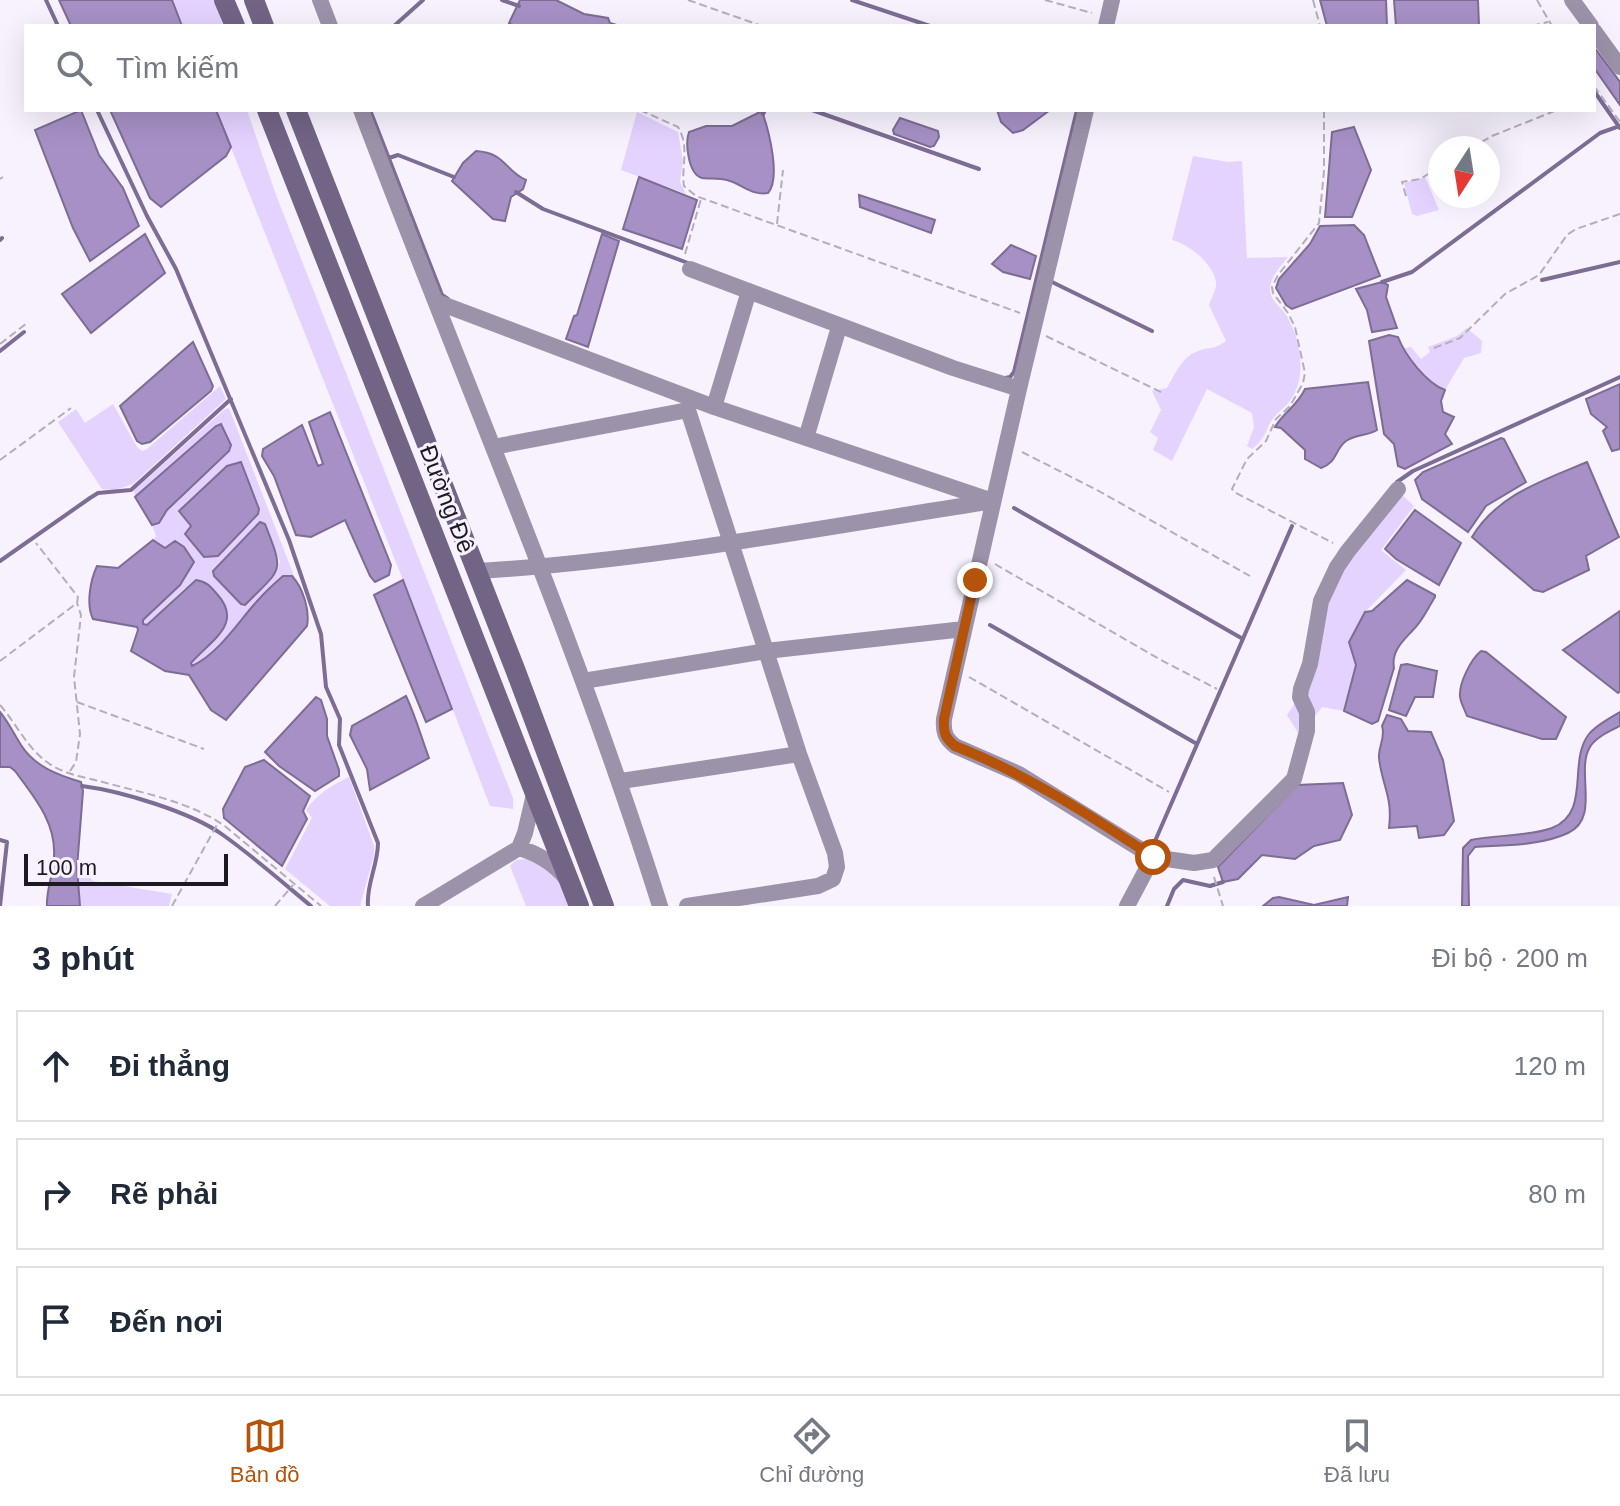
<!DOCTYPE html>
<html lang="vi">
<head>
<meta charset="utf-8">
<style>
  :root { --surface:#fff; --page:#f6f6f7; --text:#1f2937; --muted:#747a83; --line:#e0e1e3; --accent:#b45309 }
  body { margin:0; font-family:Arial,sans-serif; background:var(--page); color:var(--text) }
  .compass { position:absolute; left:1428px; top:136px; width:72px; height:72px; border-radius:50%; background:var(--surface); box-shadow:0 8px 32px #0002; rotate:192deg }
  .scale { position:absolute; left:24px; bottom:20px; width:204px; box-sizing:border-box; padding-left:8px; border:4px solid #1d1923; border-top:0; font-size:22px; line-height:28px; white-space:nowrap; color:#1d1923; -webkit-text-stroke:6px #f7f2fe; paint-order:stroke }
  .stop { position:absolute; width:24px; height:24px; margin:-18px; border:6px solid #b45309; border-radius:50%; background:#fff }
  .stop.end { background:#b45309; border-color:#fff; box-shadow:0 2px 8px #0008 }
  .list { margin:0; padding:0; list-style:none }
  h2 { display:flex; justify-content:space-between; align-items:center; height:104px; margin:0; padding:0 32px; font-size:34px }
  h2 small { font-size:26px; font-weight:400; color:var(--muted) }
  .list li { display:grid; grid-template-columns:52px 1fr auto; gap:24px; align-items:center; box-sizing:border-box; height:112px; margin:0 16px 16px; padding:0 16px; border:2px solid var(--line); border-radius:0px }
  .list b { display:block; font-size:30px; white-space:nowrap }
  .list em { font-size:26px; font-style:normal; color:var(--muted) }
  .icon { flex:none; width:44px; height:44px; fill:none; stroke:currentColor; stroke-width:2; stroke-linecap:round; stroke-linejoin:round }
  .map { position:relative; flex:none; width:1620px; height:906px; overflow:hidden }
  .search { position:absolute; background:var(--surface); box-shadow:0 8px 32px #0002; left:24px; right:24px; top:24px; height:88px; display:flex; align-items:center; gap:20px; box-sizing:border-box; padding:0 28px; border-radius:0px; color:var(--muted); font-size:30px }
  .sheet { height:488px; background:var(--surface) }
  nav { display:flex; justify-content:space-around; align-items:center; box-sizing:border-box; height:112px; border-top:2px solid var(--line); background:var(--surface); font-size:22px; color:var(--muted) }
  nav a { display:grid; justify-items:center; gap:4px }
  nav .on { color:var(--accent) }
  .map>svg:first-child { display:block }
  .green { fill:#e4d2ff; fill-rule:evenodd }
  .water { fill:#a690c5; stroke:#7d6c94; stroke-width:2 }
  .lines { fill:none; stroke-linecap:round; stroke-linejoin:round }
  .stream { stroke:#7d6c94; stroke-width:4 }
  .path { stroke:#b3aeba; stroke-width:2; stroke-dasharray:8 4; stroke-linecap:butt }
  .street { stroke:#9c92aa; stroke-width:16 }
  .secondary { stroke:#726485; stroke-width:20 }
  .route { stroke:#b45309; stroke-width:10 }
  .labels { text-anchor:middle; stroke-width:6; stroke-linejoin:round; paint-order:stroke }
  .street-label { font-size:24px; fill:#1d1923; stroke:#f7f2fe }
</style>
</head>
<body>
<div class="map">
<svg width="1620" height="906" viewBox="0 0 1620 906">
  <rect width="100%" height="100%" fill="#f7f2fe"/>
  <path class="green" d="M172,0H215L223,26H182Z
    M216,110H247L276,195L513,798V809L490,806L403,580Z
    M637,112L678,132L683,161L680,182L686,194L621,170Z
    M1193,156L1228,162L1242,161L1247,258L1288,257C1281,266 1270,277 1270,289C1270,300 1280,306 1286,315C1301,339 1308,379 1289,402C1286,407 1280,410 1276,415C1264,428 1270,434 1252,449L1247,446L1254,427L1252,413L1207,389L1172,461L1153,450L1158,438L1150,432L1161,410L1152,391L1167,388C1174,376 1182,357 1196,352C1209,346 1213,351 1226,341L1209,305C1211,299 1215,292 1216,286C1218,267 1188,243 1172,240Z
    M1425,177L1439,210L1417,216L1412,214L1404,183Z
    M1467,328L1482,341L1481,353L1464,358L1445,390L1435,386L1402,349L1411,347L1421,359L1430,352L1428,347L1457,336Z
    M220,386L226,399L133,484L115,490L102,489L58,422L76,409L85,423L113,404L137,447L142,451L147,449Z
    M229,408L296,581L292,576H283C258,600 219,653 192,666L191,663L227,624L185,588L147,625L142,624L175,541L165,548L153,540L156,536L152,525L159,523L167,510L229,451L221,424L215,426L144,491L135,497L134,490L225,409ZM266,524L280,562L277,572L241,604L214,577L213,572Z
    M1392,486L1414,506L1381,550L1406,570L1365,612L1349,642L1356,665L1344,711L1322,707L1300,736L1287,715L1297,700L1328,574L1339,549Z
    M349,777L374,846V855L360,906H330L285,869L312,818L306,810C318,793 331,786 349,777Z
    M528,859C553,864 562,886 573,906H526L510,866L516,860Z
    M77,868L84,869L93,881L172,894L169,906H80Z"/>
  <path class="water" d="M59,0H172L182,26H71Z
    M520,0H556L584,14L608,18L610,23L620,26H514L509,23Z
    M1320,0H1386L1387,26H1327Z
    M1394,0H1478L1479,26H1396Z
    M1594,47L1620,82V105L1594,68Z
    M81,110L99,155L123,188L139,226L90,261L73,228L35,130Z
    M110,110H216L231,147L226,156L161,207L150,198Z
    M997,110H1050L1023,130L1013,133L1001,122Z
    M760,112L763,114C769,132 781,178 768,193C752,196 742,184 727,180C719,178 709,179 702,178C688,174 685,143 689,132L706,126H732Z
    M900,118L938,131L939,137L934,146L930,147L894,134L893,130Z
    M1354,127L1371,170L1352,217H1325L1332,132Z
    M476,151C506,153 504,170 526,180L523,189L511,197L505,221L493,219L452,181L463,163Z
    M639,177L697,200L682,249L623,229Z
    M859,195L935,220L931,233L860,207Z
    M1354,225L1364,235L1380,276L1292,309L1286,305L1276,288L1279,279L1310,244L1320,226Z
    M145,234L165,273L91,333L62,294Z
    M602,234L619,241L588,347L566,339L574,316L577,315Z
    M1011,245L1036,256L1030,279L1003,272L992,264Z
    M1382,282L1388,285L1386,297L1397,328L1372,332L1367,310L1356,289Z
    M1389,335L1398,337C1405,355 1426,383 1445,390L1441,401L1443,412L1454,417L1445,434L1452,444L1405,469L1398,466L1394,444L1384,434L1369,341Z
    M193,342L213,386L211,391L150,442L142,444L137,441L120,406Z
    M1368,382L1377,430C1368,436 1355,434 1346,441C1335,449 1337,463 1321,468L1305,459V450L1281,428L1275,427C1283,413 1298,405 1305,389Z
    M1620,384V449L1612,451L1603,431L1607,427L1591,414L1586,399Z
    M330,412L391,565L389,575L375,582L370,576L345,520L311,537L296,535L274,476L262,456L263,449L302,425L318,466L323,464L309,422Z
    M221,424L231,445L229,451L167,510L159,523L152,525L135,497L216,426Z
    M1501,438L1504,439L1526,482L1486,506L1468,532L1422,499L1415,480L1423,472Z
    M241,462L259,509L258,514L218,556L204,557L185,534L191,526L179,511L227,466Z
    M1587,462L1619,537L1586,556L1589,570L1543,592L1534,590L1472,537C1497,495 1544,480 1587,462Z
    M1415,510L1461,543L1439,585L1396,559L1385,549Z
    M260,522L265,524C285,575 282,567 245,605L241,604L214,576L213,571Z
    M153,540L165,548L175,541L184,547L194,562L180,585L143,620V624L147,625L196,580C207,582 210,586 217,594C244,624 211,640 191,663L192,666C220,653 239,620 260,598C267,590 275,583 283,576H292C303,588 310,610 307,626L226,720L211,710L189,675L165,671L131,651L138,630L137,627L93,619C86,605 90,581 97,566L118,568Z
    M403,580L452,709L426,722L374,595Z
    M1407,580L1435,595V597C1428,608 1422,622 1413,630C1403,641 1391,651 1394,668L1378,721L1372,724L1344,711L1356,665L1349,642L1365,612L1372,611Z
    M1620,611V691L1618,693L1563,650Z
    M1481,651L1486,652L1566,717L1556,739H1542L1467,716C1465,710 1460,702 1460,696C1459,683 1471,659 1481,651Z
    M1407,664L1437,671L1433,697H1415L1406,716L1389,710L1401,665Z
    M406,696C416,717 421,737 429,758L370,790L367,769L350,735L352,726Z
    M316,697L321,700L327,719V736L339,770V776L315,791L279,766L265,752Z
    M0,712C9,723 14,734 21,745C35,767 58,775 81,782L83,791L77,868L80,906H47C46,889 54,873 54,856C56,822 34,797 15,771L10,767H0Z
    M1620,712V726C1610,731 1596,737 1590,747C1575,771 1601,818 1568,833C1540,846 1505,845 1475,847L1468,856L1469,906H1462L1463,848L1471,840C1495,835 1531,836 1552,828C1592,812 1567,762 1589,734C1596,725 1610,718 1620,712Z
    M1387,715L1401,719L1408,731L1431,732L1443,760L1454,821L1444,835L1419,838L1417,826L1389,828C1393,796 1382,786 1379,758C1378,747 1386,737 1382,726Z
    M264,760L310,796L303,811L307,819L282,866L224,818L223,809L245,767Z
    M1343,783L1352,815L1340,840L1314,846L1295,859L1262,855L1238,879L1223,882L1218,867L1297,785Z
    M1279,897L1314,905L1348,897L1347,906H1263L1273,898Z"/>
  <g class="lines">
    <path class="stream" d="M46,0L58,26
      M502,0L519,6
      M852,0L930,26
      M394,26L423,0
      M1594,91L1620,128
      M97,110L147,216L176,269L289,540L321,634L326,687L340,719L339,745L378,843C378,865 366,885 368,906
      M370,110L442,295L448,299
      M812,110L979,169
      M763,114L765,110
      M389,158L398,155L454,177
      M516,192L543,209L688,263
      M0,240L2,238
      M1542,280L1620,262
      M1050,281L1152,331
      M1382,282L1412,272L1600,133L1620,126
      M0,351L24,332
      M1005,378L1010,377L1014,372L1077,110
      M1397,482L1413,471L1620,377
      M1014,508L1243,639
      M0,561L90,498L98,493L131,490L231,399
      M990,625L1197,744
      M82,786C121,791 191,812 223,835C254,857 282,882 311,906
      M0,840L7,842L0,906
      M1152,848L1292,526
      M1167,906L1174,889L1183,880L1210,886L1223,882"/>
    <path class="path" d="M688,0L762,26
      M1045,0L1092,13
      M1313,0L1320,26
      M1537,0L1552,26
      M1532,26L1548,22
      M1594,86L1620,122
      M640,110L678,127C690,147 681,166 684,186L696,196L1020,313
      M1324,110V171L1319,223L1278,275L1272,287L1273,293L1288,313L1295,327L1305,373L1303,383L1290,406L1276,419L1266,441L1247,459L1232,489L1234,492L1333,543
      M1471,148L1492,136L1557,110
      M0,179L3,177
      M1406,196L1402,182L1420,179L1440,167
      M777,224L783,170
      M685,254L701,199
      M1046,336L1163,393
      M0,344L27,323
      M1434,348L1460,338L1505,294L1539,275L1567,235L1576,229L1620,214
      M1022,452L1097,490L1250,576
      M0,460L71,408
      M995,564L1159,659L1217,689
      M0,661L77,603L78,597L36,543
      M969,677L1169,792
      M77,702L204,749
      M0,705C16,723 27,748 47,762C61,773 82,777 99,781C142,793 190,801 226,827L321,906
      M70,771L76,762L80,734L74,677L81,615L77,603
      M1214,877L1223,906
      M172,906L218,823
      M275,906L293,885"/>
    <path class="street" d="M320,0L330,26
      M1572,0L1591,26
      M1106,26L1112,0
      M1594,31L1620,67
      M361,110C461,375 575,635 660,906
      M1086,110L1019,389L944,719C943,732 945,738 955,746L1019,774L1153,857L1194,863L1213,860L1294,779L1307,731V712L1300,697L1301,689L1310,664L1321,601L1337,567L1348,551L1398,489
      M690,269L953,368L1019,389
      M437,302L714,407L993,501
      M714,407L749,291
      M806,438L839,327
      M493,447L688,410L766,651L964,629
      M477,571C648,561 818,528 987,502
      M583,681L766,651L799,754L835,853L837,867L833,879L818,886L687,906
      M621,781L799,754
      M519,848C539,854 553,863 567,879
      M423,906L519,848L525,833L535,790
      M1127,906L1153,857"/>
    <path class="secondary" d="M224,0L235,26
      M254,0L264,26
      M267,110C371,375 476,641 579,906
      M296,110L515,669L604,906"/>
  </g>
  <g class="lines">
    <path class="route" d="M975,580L944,719C943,732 945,738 955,746C1026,774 1090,815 1153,857"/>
  </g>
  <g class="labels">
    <g class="street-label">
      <text transform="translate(447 499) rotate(69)" y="8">Đường Đê</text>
    </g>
  </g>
</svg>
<svg class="compass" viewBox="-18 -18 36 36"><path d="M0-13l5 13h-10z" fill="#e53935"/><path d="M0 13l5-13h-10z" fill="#747a83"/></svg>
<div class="scale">100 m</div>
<div class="stop" style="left:1153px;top:857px"></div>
<div class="stop end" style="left:975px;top:580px"></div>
<div class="search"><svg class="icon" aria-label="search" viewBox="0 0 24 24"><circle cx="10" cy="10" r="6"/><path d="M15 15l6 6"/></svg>Tìm kiếm</div>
</div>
<section class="sheet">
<h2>3 phút<small>Đi bộ · 200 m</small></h2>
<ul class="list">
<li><svg class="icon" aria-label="ahead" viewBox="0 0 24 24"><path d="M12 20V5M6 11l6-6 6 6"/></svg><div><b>Đi thẳng</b></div><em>120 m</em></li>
<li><svg class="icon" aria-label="right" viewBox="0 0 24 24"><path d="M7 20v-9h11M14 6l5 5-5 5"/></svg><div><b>Rẽ phải</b></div><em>80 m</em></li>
<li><svg class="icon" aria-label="arrive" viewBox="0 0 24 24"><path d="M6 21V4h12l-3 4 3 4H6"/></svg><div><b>Đến nơi</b></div></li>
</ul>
</section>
<nav>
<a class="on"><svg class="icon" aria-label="map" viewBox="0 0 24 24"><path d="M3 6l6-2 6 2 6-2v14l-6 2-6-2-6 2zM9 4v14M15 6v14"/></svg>Bản đồ</a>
<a><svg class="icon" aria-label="directions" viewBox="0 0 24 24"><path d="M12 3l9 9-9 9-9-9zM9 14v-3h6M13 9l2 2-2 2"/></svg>Chỉ đường</a>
<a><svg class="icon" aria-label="saved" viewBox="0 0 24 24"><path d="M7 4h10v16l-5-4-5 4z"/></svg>Đã lưu</a>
</nav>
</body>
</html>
